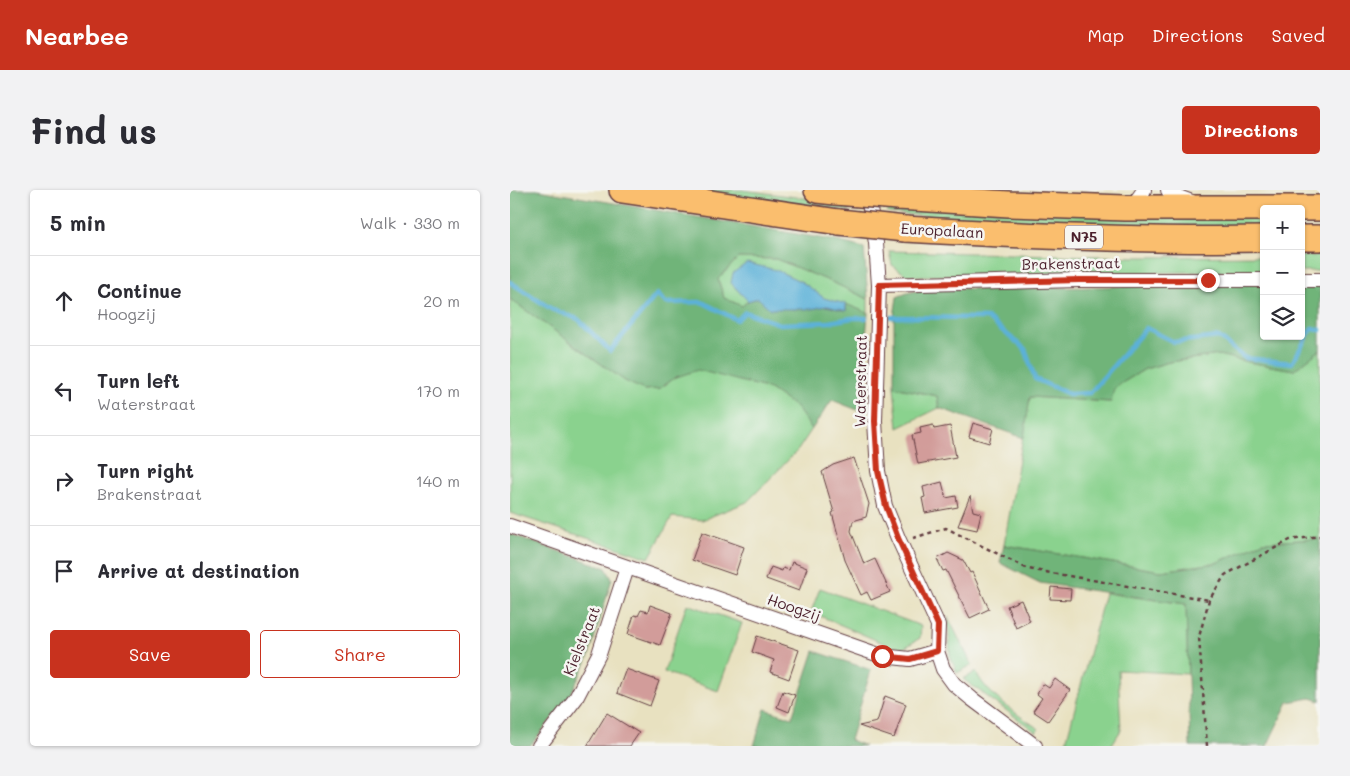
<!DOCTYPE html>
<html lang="en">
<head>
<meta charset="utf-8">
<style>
  :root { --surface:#fff; --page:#f2f2f3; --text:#2b2b33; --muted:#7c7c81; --line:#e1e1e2; --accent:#c8321e }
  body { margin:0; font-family:Mali,sans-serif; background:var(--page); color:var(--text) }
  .controls { position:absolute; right:15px; top:15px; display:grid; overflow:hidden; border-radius:5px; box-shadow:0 1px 4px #0004 }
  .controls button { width:45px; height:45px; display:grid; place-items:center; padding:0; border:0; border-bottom:1px solid var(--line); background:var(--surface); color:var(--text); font:25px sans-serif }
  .stop { position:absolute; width:15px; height:15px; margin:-11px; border:4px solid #c8321e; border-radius:50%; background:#fff }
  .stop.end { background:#c8321e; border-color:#fff; box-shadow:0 1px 5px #0008 }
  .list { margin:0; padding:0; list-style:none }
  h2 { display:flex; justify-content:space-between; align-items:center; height:65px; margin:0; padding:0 20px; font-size:21px }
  h2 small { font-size:16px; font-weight:400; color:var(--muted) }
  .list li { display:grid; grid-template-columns:32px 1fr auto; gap:15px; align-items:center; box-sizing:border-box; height:90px; padding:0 20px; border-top:1px solid var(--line) }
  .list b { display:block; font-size:19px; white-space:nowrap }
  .list p { margin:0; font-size:16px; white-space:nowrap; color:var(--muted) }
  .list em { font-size:16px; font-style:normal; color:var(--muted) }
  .actions { display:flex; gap:10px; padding:15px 20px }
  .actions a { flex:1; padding:11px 0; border:1px solid var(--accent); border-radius:5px; text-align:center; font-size:18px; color:var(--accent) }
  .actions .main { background:var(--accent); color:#fff }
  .icon { flex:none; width:28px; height:28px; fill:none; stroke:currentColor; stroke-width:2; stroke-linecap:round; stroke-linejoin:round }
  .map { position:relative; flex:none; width:810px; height:556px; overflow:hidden; border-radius:5px }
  header { display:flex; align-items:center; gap:30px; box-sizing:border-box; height:70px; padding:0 25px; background:var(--accent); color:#fff }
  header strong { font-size:24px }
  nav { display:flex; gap:28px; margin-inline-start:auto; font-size:18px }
  .intro { display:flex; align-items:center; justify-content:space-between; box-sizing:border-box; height:120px; padding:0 30px }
  h1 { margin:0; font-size:35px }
  .button { padding:12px 22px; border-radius:5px; background:var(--accent); color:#fff; font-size:18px; font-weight:700 }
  main { display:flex; gap:30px; padding:0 30px }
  aside { flex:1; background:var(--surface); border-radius:5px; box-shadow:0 1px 4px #0004 }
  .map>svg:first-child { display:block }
  .green { fill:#8ad28e; stroke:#6a785c }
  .forest { fill:#6fb479; stroke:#5c6a52 }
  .water { fill:#5cb1d8; stroke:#536882 }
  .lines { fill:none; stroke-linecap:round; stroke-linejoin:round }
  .stream { stroke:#5cb1d8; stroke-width:4.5 }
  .building { fill:#d29c9a }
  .street-casing { stroke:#623c41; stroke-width:16 }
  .highway-casing { stroke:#623c41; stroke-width:28 }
  .path { stroke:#623c41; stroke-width:2.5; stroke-dasharray:4 4; stroke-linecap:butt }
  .street { stroke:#fff; stroke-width:14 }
  .highway { stroke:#fabe6e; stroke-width:25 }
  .highway-bridge-casing { stroke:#623c41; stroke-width:28; stroke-linecap:butt }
  .highway-bridge { stroke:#fabe6e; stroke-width:25 }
  .route { stroke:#c8321e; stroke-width:6 }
  .labels { text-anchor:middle; stroke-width:5; stroke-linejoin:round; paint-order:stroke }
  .shield { fill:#f6f6f2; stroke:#7e6067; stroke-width:1 }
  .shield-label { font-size:14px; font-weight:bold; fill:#4a1f2b }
  .street-label { font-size:15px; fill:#4a1f2b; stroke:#f6f6f2 }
</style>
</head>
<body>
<header>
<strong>Nearbee</strong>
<nav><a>Map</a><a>Directions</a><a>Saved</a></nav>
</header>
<div class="intro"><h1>Find us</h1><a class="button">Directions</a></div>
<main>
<aside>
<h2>5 min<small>Walk · 330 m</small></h2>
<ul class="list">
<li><svg class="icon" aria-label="ahead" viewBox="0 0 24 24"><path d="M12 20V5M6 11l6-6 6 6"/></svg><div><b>Continue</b><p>Hoogzij</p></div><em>20 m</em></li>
<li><svg class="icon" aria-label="left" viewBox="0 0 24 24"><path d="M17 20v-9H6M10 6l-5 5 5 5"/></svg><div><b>Turn left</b><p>Waterstraat</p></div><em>170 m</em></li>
<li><svg class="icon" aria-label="right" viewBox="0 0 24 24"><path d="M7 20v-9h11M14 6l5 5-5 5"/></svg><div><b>Turn right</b><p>Brakenstraat</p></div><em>140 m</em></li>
<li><svg class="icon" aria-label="arrive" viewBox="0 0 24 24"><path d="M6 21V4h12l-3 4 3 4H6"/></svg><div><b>Arrive at destination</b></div></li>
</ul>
<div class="actions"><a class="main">Save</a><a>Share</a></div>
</aside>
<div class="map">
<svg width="810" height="556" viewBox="0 0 810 556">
  <rect width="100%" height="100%" fill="#f6f6f2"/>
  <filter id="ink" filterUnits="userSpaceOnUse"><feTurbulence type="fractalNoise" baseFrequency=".02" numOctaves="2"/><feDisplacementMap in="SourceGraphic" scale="10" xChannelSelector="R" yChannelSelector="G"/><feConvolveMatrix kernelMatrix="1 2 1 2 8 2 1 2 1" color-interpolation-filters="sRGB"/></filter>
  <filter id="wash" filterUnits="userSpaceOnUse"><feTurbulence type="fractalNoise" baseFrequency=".0096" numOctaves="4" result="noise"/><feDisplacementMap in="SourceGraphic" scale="20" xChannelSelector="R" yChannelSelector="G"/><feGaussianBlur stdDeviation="1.12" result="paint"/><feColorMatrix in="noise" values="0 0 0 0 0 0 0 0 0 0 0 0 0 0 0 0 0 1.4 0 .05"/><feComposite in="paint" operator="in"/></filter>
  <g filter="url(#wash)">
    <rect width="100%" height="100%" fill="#e8e1c0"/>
    <path class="green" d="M180,0H233L339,14V21Z
      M378,17L754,28V37L529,35L378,23Z
      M379,61L628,67L754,66V81L403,86L396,85L382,75Z
      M791,66H810V81H791Z
      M228,68L266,69L324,93L358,109V123L314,108L292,92L266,80L221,93L238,111L232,116L214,108L208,89Z
      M0,109L115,191L134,200L149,199L166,187L188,179L260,199L286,217L302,239L288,260L237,312L192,330L162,327L139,368L0,323Z
      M810,160V349L753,352L706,373L651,381L494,355L520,207L600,212L604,199L612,193L635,179L659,172L709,165L738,172L784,180Z
      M384,197L427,206L429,218L388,238Z
      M310,398L411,436L410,448L394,458L382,457L301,422Z
      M595,403L676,414L678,484L608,480L611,540L601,556H555Z
      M177,414L232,433L208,501L154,482Z
      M438,427L462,475L447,483L440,466Z
      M466,482C477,505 508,525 529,539L526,542L453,489Z"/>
    <path class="forest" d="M0,0H27L322,50L354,58L358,109L324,93L266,69L228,68L208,89L214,108L232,116L238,111L248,108L282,119L317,116L336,121V114L358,123L350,221L322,210L302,239L286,217L260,199L188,180L166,187L149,199L134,200L115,191L0,109Z
      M699,94H754V146H791V94H810V160L784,180L738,172L709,165L659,172L635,179L612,193L604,199L601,212L520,207L514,248L429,218L427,206L384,197V127L387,107C414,94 455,100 485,99C557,98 628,96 699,94Z
      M0,344L96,378L102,389L79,466L60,506L20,556H0Z
      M810,349V511L801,508L778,512L757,556H680L676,414L530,393L490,373L494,355L651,381L706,373L753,352Z
      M304,461L361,480L340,550L355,556H244L255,519L282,528Z"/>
    <path class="water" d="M237,73L266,80L292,92L314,108L336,114V121L317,116L302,119H260L248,108L238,111L221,93L223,83Z"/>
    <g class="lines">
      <path class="stream" d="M0,92L43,120L68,129L100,161L147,104L156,113L192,112L227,130L235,122L270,134L319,132L342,128H356
        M381,127L477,128L515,159L525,189L559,204L580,203L636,138L664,152L709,147L735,168L782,173L802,138L810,140"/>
    </g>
    <g id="blocks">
      <path class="building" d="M463,233L483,239L479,253L459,247Z
        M423,235L424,239L440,236L446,267L408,274L402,245L411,243L410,238Z
        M344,268L359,314L356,327L343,331L341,341L354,374L365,369L380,402L361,410L357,402L351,405L335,370L322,323L324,322L312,282L323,275Z
        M432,292L436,308L446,306L448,317L415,323L412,308L415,307L413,297Z
        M460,306L463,321L471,323L467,340L448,336Z
        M192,342L234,357L225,385L182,370Z
        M438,363L453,370L460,383L462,382L479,419L460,428L436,380L433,381L427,369Z
        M282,372L297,378L289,401L256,389L261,377L272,381L273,378L279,380Z
        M541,397L561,399L560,410L540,409Z
        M511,410L520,431L506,438L497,416Z
        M140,415L162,423L150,455L118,444L124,425L128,426L131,420L138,422Z
        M247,446L289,460L279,489L260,482L264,470L242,462Z
        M116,479L149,491L140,516L107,503Z
        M545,489L560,500L538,531L523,521L532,508L527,504L533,494L539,498Z
        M273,501L285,505L279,522L267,517Z
        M375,506L396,514L384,548L349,536L367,532Z
        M97,523L129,543L120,556H77Z"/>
    </g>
  </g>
  <g filter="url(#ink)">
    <use href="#blocks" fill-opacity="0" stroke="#623c41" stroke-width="1"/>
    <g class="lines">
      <g class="street-casing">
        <path id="street" d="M658,0L663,5L682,12
          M357,1L366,53L369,95L365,231L368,281L375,316L388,348L428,435L427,461L433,479L444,494L462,509L525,556
          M617,17L627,10L634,0
          M791,90H810
          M369,95L569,90H754
          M0,336L372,466L400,469L427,461
          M29,556L66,508L89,464L117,378"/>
      </g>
      <g class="highway-casing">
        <path id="highway" d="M112,0L329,32
          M307,0L325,2
          M388,7L499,14L615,18H810
          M395,39C514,46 634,51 754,49
          M791,48H810"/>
      </g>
      <path class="path" d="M403,348L436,338L518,379L699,410
        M697,556L689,447L699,410L715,385L780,350L810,346"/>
      <use href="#street" class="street"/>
      <use href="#highway" class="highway"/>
      <g class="highway-bridge-casing">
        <path id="highway-bridge" d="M325,2L388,7
          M329,32L395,39"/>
      </g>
      <use href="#highway-bridge" class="highway-bridge"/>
    </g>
  </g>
  <g class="lines" filter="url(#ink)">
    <path class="route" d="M372,466L400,469L427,461L428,435L388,348L376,316L368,281L365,231L369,95L569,90H698"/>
  </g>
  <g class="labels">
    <rect class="shield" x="555" y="35.5" width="38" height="23" rx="4"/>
    <g class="shield-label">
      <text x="574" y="52">N75</text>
    </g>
    <g class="street-label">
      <text transform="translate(432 41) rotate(3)" y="5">Europalaan</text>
      <text transform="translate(561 74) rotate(-1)" y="5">Brakenstraat</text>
      <text transform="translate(351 191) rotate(-89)" y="5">Waterstraat</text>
      <text transform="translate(284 418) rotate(19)" y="5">Hoogzij</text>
      <text transform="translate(72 451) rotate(-68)" y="5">Kielstraat</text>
    </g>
  </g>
</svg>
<div class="controls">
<button>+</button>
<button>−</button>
<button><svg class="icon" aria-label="layers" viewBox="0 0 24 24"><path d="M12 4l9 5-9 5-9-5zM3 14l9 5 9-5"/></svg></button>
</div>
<div class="stop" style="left:372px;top:466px"></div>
<div class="stop end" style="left:698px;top:90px"></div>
</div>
</main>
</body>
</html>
